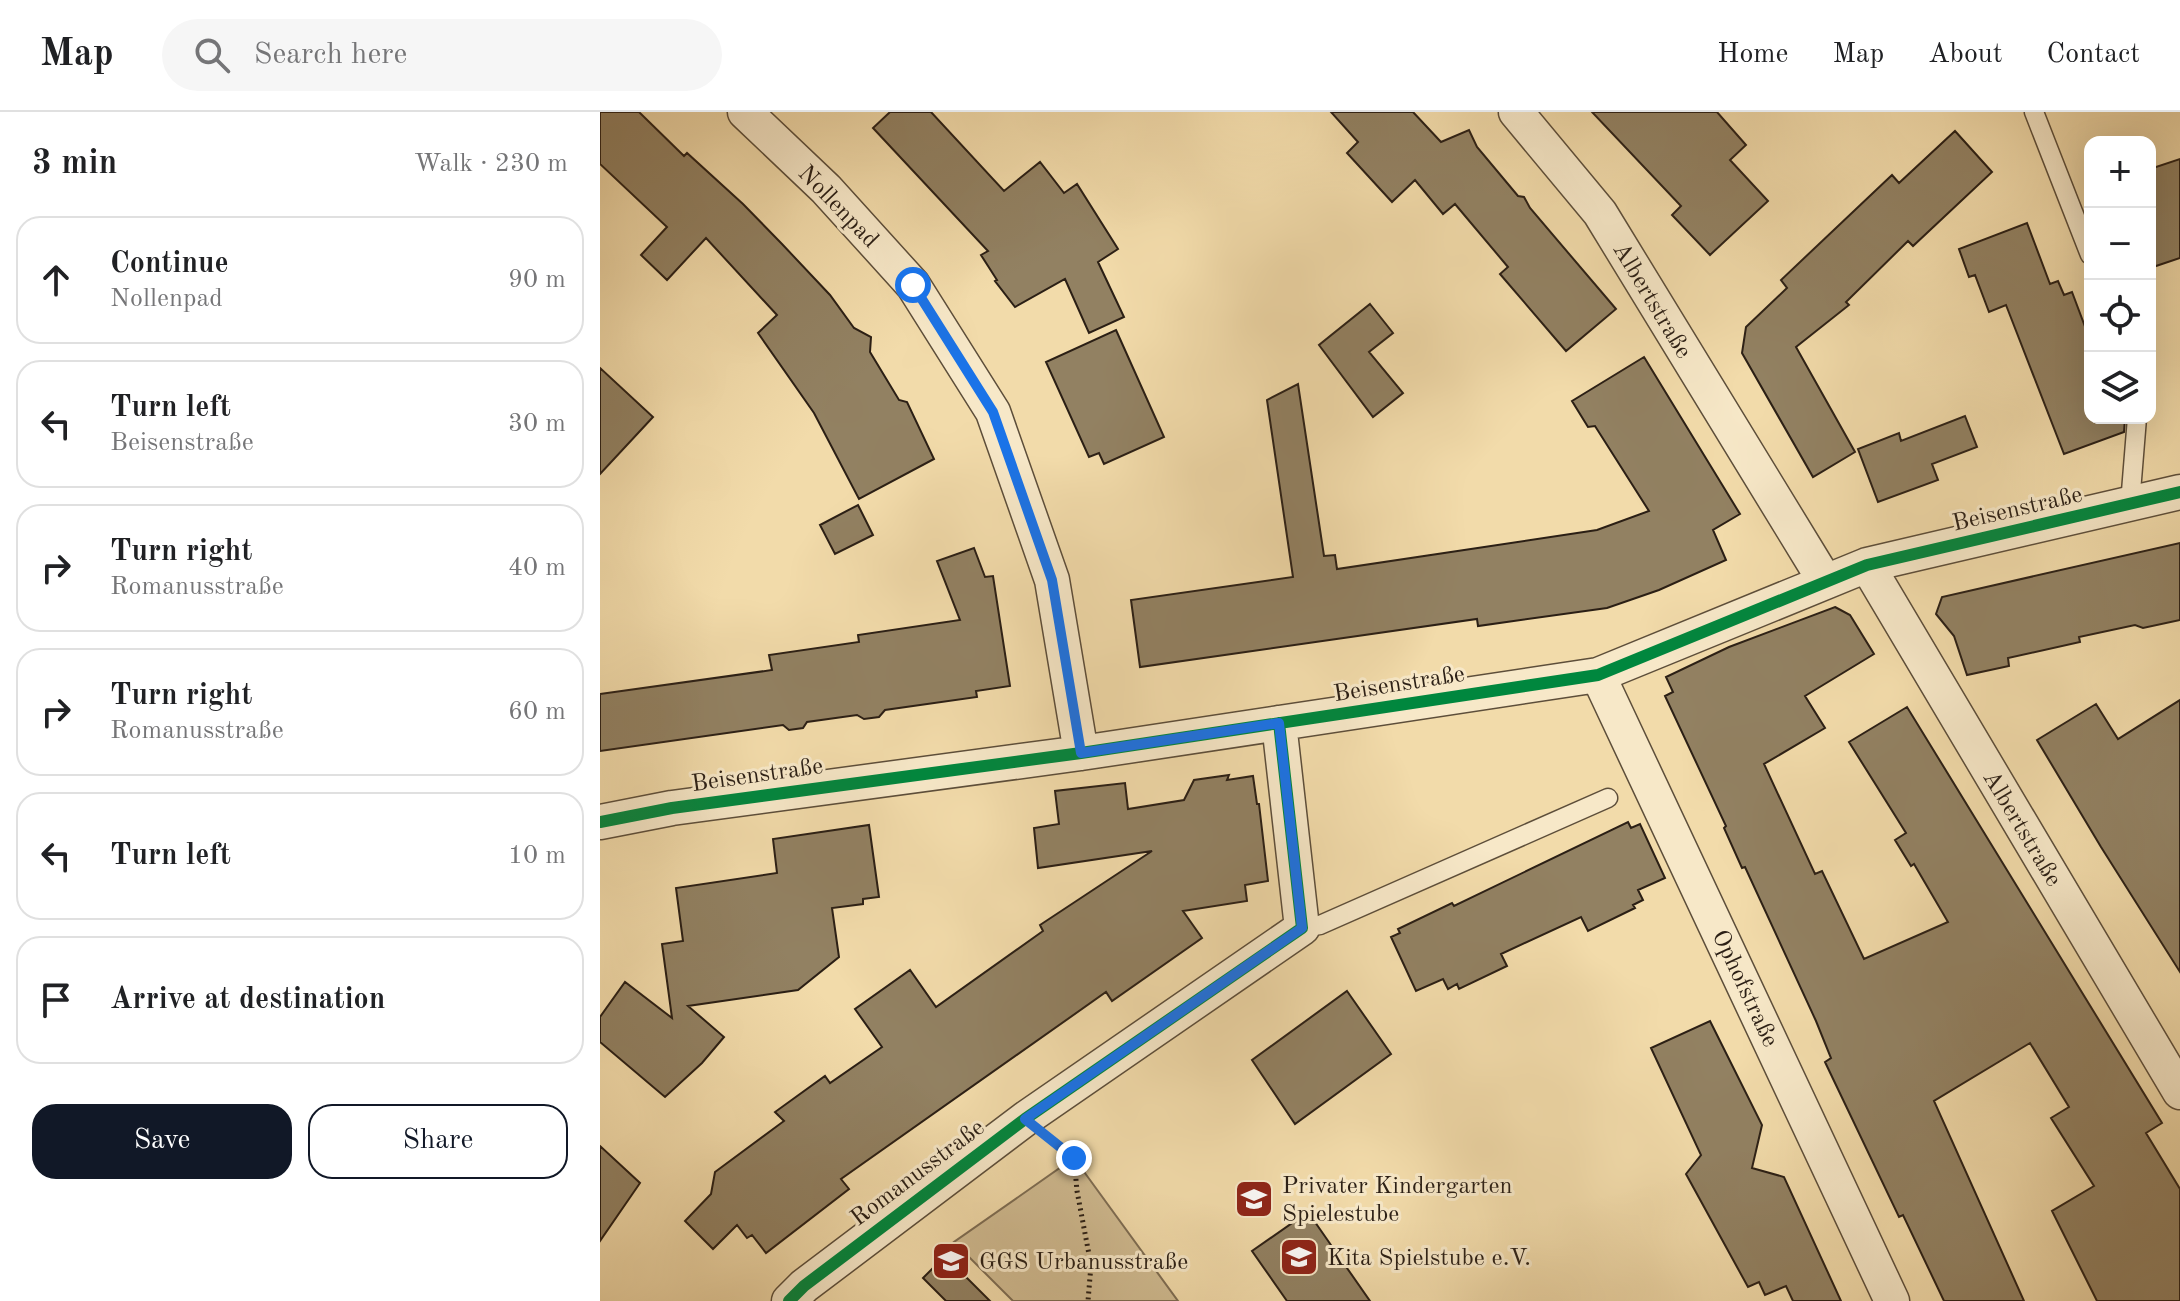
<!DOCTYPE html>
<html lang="en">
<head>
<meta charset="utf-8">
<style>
  :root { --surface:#fff; --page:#f6f6f6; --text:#202124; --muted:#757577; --line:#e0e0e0; --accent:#111827 }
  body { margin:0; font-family:"Old Standard TT",serif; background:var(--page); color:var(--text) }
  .controls { position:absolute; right:24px; top:24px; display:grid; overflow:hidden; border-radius:16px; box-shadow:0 8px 32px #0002 }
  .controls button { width:72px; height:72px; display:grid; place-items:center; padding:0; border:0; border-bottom:2px solid var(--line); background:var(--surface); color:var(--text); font:40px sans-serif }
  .stop { position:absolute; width:24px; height:24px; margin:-18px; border:6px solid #1a73e8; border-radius:50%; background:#fff }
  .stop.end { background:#1a73e8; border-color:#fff; box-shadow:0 2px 8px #0008 }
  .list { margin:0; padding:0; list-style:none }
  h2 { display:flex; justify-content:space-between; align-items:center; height:104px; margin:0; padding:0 32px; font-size:34px }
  h2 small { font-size:26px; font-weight:400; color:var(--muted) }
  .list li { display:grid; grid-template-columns:52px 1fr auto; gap:24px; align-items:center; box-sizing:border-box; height:128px; margin:0 16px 16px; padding:0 16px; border:2px solid var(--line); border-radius:24px }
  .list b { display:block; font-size:30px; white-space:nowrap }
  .list p { margin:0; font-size:26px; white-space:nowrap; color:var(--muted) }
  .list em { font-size:26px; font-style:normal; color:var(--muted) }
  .actions { display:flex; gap:16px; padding:24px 32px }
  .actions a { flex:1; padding:18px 0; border:2px solid var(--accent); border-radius:24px; text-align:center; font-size:28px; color:var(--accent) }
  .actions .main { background:var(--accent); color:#fff }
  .icon { flex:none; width:44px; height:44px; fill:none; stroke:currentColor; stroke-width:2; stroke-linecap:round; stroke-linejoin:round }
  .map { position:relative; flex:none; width:1580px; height:1189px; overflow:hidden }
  header { display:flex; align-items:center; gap:48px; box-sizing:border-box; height:112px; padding:0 40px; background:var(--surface); border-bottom:2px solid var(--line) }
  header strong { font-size:38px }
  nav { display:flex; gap:44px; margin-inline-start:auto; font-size:28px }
  .search { width:560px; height:72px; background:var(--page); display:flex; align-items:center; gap:20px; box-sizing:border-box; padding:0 28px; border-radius:44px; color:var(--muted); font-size:30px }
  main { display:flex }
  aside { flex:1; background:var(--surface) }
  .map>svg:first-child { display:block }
  .green { fill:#d0bb91; stroke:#7e6d53; stroke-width:2 }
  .building { fill:#928162; stroke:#2b1f15; stroke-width:2 }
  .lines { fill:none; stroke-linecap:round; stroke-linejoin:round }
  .lane-casing { stroke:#5d4e3a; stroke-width:21 }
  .street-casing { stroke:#5d4e3a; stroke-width:37 }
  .path { stroke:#2b1f15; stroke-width:5; stroke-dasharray:2 4; stroke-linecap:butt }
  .lane { stroke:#f7e8c8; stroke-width:18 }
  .street { stroke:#f7e8c8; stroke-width:34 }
  .cycleway-casing { stroke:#f7e8c8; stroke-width:17 }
  .cycleway { stroke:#00873e; stroke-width:12 }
  .route { stroke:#1a73e8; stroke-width:10 }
  .labels { text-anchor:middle; stroke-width:6; stroke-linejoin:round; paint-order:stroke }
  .street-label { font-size:24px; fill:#2b1f15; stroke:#f7e8c8 }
  .poi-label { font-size:24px; fill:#2b1f15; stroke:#f7e8c8; text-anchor:start }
</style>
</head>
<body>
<header>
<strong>Map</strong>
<div class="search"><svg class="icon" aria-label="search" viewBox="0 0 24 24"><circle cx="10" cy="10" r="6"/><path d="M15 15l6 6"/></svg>Search here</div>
<nav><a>Home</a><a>Map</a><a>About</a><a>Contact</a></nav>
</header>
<main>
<aside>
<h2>3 min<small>Walk · 230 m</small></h2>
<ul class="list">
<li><svg class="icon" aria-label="ahead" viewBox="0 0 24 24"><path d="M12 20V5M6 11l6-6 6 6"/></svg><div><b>Continue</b><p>Nollenpad</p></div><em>90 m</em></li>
<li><svg class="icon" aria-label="left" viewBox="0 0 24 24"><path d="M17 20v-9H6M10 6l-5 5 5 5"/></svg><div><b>Turn left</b><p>Beisenstraße</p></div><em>30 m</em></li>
<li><svg class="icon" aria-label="right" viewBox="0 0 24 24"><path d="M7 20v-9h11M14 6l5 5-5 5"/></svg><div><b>Turn right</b><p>Romanusstraße</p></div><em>40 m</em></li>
<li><svg class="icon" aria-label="right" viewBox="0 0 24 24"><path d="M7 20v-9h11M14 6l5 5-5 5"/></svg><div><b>Turn right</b><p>Romanusstraße</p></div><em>60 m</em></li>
<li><svg class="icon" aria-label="left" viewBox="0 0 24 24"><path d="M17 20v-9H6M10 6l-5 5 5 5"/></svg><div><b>Turn left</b></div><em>10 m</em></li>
<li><svg class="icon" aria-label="arrive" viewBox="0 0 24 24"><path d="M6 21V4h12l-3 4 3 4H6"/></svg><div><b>Arrive at destination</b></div></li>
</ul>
<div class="actions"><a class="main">Save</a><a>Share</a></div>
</aside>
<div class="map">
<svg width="1580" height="1189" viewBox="0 0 1580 1189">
  <rect width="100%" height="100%" fill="#f2dbaa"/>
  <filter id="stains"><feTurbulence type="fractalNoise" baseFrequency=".0025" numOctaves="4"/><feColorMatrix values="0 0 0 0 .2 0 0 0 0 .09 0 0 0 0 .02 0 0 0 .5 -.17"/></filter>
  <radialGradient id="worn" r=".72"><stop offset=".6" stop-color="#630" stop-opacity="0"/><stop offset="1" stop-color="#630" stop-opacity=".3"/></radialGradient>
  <path class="green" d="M474,1046L578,1189H413L354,1130Z"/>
  <path class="building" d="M0,0H39L84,44L87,41L143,92L182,132L230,183L254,216L271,225L270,240L299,288L307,290L334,347L259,387L214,301L158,221L177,203L106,126L67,168L41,143L67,115L0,52Z
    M290,0H331L404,79L440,50L464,81L477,72L518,137L498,150L524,205L489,221L465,167L415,195L395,169L397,168L381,143L388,139L273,16Z
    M731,0H813L841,30L869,18L877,35L918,84L924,85L930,96L1016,197L966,239L900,162L908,155L855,92L843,102L815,68L792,90L747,41L758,30Z
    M992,0H1117L1146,33L1130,48L1168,89L1110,143L1072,103L1081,94Z
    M1355,19L1392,60L1313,134L1308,129L1246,190L1249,193L1196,235L1255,340L1213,365L1142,241L1146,215L1187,176L1181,168L1292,63L1299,71Z
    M1580,47V146L1550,156V57Z
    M1427,111L1450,172L1458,169L1464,183L1472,180L1490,228V306H1525L1524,320L1464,342L1406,193L1389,200L1375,163L1369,165L1359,137Z
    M770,192L793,221L769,240L803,281L773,305L719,233Z
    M516,218L564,325L504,352L499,341L489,345L446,250Z
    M1044,245L1140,402L1113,418L1126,448L1059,478L1007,496L878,514L877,507L540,555L531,488L693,465L667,288L698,272L724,444L735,443L737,457L997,418L1049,399L995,314L988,315L972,289Z
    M0,256L53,305L0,362Z
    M1365,304L1377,335L1332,352L1338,368L1278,390L1258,337L1299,321L1301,329Z
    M258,393L273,423L235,442L220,413Z
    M1580,431V508L1543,516L1535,513L1479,525L1480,530L1408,546L1409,554L1367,563L1354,524L1336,502L1342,485Z
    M374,436L385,465L393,464L410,574L376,579L377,585L285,598L279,605L264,607L257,603L207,610L203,616L189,618L183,613L0,639V582L172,558L169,543L259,530L258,523L360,508L337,449Z
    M1235,495L1250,503L1274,542L1205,584L1225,616L1164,652L1215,762L1222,759L1264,847L1348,810L1314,752L1311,754L1295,728L1306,721L1249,630L1307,595L1562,1011L1546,1021L1580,1077V1189H1497L1452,1099L1494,1074L1451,1006L1469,995L1430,931L1334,989L1424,1189H1344L1303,1103L1299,1105L1225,950L1231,946L1216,909L1145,755L1142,756L1124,716L1126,714L1065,584L1073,580L1066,565L1129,535Z
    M1580,588V860L1501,735L1437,628L1496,592L1518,627Z
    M629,663L627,668L653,664L657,692H659L668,769L645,773L647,789L583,799L602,826L512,889L506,880L241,1067L249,1077L166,1141L152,1123L147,1126L137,1113L113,1137L85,1109L111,1082L115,1060L184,1009L175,1000L225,964L230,971L282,935L255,897L310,858L336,895L443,819L440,813L552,739L438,756L434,716L459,712L455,679L525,671L528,697L584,688L594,668Z
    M1028,710L1031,716L1040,712L1065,766L1038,778L1043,788L1033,793L1035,796L988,819L981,805L901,842L907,854L859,877L857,872L848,877L843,867L816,879L791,825L800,821L798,817L852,791L854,794Z
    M269,713L279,785L263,787V792L232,796L239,845L198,878L88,894L124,925L102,951L65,985L0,930V905L25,870L72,906L62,832L83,829L76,776L177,761L173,727Z
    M747,879L791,942L695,1012L652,948Z
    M1110,909L1162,1013L1152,1056L1184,1065L1241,1189H1193L1186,1174L1165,1183L1159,1170L1148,1175L1086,1062L1101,1043L1051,936Z
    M0,1034L40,1071L0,1129Z
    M708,1100L740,1146L770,1189H687L652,1139Z
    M345,1144L390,1189H346L323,1166Z"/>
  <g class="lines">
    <g class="lane-casing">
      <path id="lane" d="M1434,0L1490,143
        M1530,392L1537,306
        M702,816L720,813L1008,686"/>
    </g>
    <g class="street-casing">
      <path id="street" d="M145,0L226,77L313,173L393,300L452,468L481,641
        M916,0L1000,101L1225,469
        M1267,453L1580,980
        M998,563L1292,1189
        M0,710L72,696L481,641L998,563L1267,453L1580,380
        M189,1189L204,1174L425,1007L702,816L679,611"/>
    </g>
    <path class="path" d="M453,1029L474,1046L477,1079L491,1153L488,1189"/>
    <use href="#lane" class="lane"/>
    <use href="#street" class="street"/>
    <g class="cycleway-casing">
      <path id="cycleway" d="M0,710L72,696L481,641L998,563L1267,453L1580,380
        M189,1189L204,1174L425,1007L702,816L679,611"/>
    </g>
    <use href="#cycleway" class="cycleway"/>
  </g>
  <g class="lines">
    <path class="route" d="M313,173L393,300L452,468L481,641L679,611L702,816L425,1007L474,1046"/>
  </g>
  <defs>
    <g id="school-square" transform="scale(2)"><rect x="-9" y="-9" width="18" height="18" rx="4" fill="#8f2418" stroke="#f7e8c8"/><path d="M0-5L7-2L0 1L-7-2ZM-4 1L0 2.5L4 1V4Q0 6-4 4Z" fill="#fff"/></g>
  </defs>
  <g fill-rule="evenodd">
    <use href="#school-square" x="654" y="1087"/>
    <use href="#school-square" x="699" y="1145"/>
    <use href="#school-square" x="351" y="1149"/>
  </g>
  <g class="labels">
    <g class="street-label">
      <text transform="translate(239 94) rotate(46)" y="8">Nollenpad</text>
      <text transform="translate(1053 188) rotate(59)" y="8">Albertstraße</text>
      <text transform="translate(1417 396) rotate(-13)" y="8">Beisenstraße</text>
      <text transform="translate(799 571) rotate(-9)" y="8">Beisenstraße</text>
      <text transform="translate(157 662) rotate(-8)" y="8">Beisenstraße</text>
      <text transform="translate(1423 716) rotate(59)" y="8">Albertstraße</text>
      <text transform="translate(1146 876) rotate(65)" y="8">Ophofstraße</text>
      <text transform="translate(317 1060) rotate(-37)" y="8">Romanusstraße</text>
    </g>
    <g class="poi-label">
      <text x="682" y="1081">Privater Kindergarten<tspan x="682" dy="28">Spielestube</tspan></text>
      <text x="727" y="1153">Kita Spielstube e.V.</text>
      <text x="379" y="1157">GGS Urbanusstraße</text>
    </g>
  </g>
  <rect width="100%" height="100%" filter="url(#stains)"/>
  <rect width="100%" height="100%" fill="url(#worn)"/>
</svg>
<div class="controls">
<button>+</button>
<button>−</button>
<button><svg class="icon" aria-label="locate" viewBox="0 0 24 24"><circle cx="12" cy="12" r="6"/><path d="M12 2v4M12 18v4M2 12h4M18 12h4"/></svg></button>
<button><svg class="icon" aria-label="layers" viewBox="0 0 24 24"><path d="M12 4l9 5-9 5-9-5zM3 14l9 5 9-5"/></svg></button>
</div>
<div class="stop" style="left:313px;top:173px"></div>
<div class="stop end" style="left:474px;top:1046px"></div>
</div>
</main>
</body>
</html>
